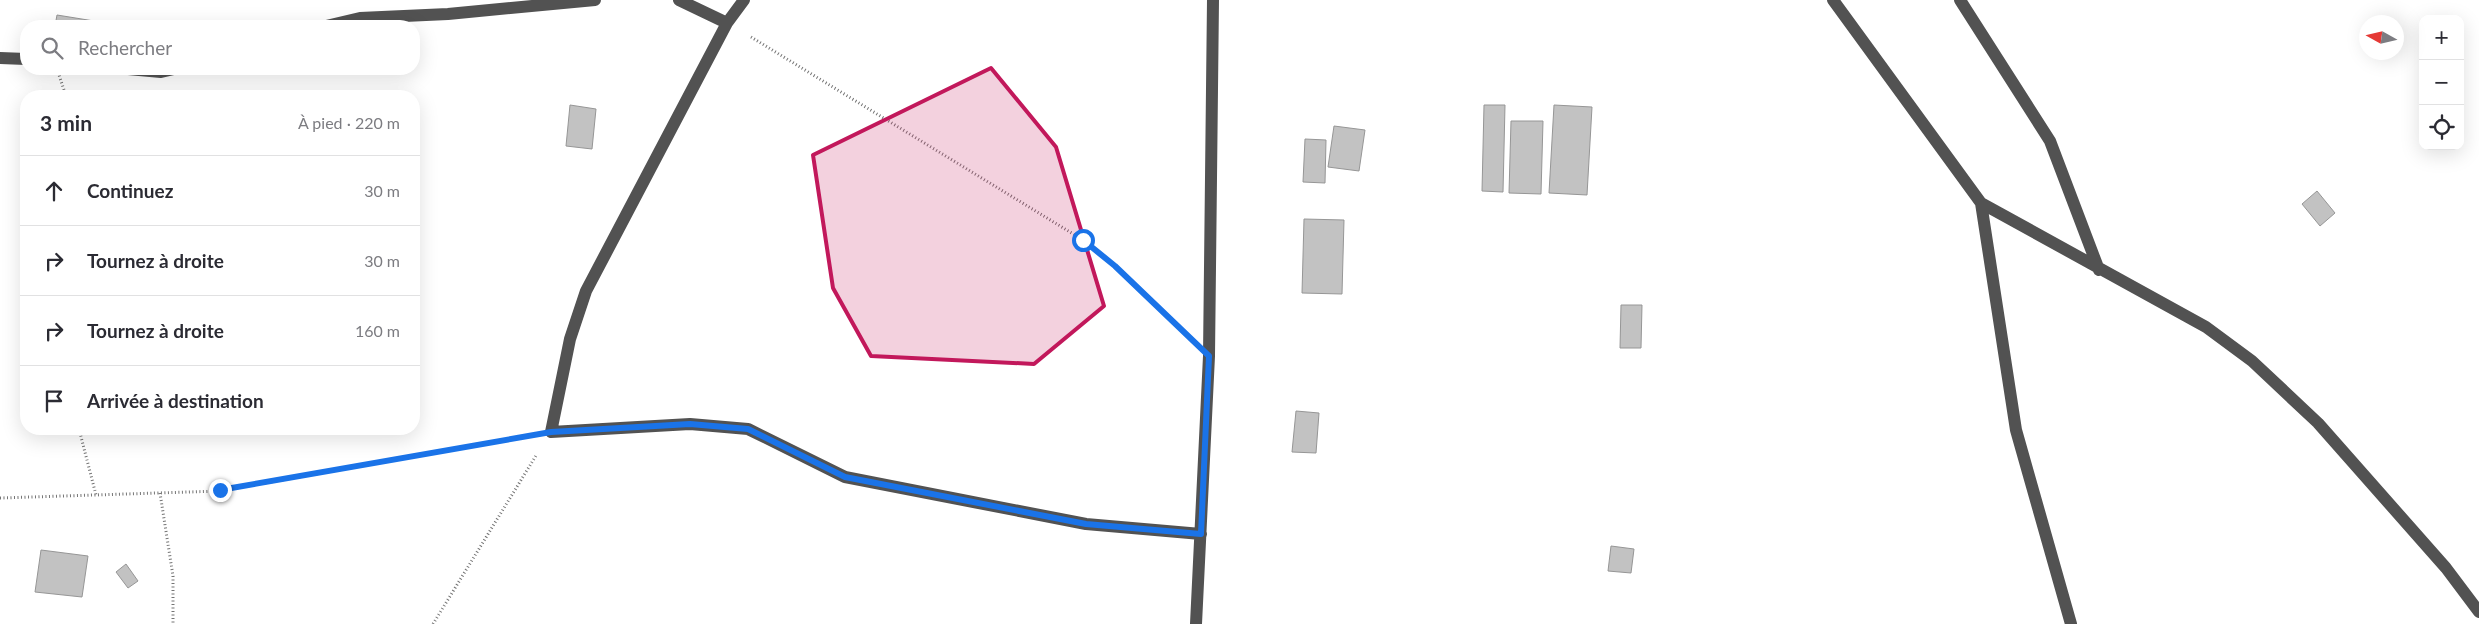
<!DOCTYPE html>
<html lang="fr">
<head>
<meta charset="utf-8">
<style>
  :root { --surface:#fff; --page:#f2f2f3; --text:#2b2b33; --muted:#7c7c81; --line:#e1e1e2 }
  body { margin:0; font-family:Lato,sans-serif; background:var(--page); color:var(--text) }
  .controls { position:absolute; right:15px; top:15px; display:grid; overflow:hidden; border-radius:10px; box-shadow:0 5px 20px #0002 }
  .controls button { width:45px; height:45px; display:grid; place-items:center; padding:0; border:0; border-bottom:1px solid var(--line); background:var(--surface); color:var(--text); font:25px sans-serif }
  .compass { position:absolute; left:2359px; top:15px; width:45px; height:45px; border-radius:50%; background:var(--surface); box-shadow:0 5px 20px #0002; rotate:278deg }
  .stop { position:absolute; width:15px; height:15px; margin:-11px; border:4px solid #1a73e8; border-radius:50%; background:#fff }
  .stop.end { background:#1a73e8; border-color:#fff; box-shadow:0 1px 5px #0008 }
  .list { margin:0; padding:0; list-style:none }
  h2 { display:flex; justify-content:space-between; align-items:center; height:65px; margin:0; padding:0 20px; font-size:21px }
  h2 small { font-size:16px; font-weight:400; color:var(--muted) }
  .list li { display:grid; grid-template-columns:32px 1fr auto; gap:15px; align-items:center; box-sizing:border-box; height:70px; padding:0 20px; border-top:1px solid var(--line) }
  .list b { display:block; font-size:19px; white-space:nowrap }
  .list em { font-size:16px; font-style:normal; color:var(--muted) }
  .icon { flex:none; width:28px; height:28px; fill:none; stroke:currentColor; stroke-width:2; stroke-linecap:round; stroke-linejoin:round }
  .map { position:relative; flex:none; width:2479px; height:624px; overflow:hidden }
  .search { position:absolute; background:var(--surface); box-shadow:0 5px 20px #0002; left:20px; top:20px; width:400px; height:55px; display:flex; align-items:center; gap:12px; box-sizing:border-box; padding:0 18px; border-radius:20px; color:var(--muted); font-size:19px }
  .panel { position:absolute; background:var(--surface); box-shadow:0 5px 20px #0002; left:20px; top:90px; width:400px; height:345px; border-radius:20px }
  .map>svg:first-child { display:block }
  .building { fill:#c2c2c2; stroke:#969696 }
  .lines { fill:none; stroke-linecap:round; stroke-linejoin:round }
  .path { stroke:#747474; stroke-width:3; stroke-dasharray:1 2.5; stroke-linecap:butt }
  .minor { stroke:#525252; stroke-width:12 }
  .route { stroke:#1a73e8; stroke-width:6 }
  .marked { fill:#c2185b; fill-opacity:0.2; stroke:#c2185b; stroke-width:4; stroke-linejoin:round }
</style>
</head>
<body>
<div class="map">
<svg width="2479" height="624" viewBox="0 0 2479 624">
  <rect width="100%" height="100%" fill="#fff"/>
  <path class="building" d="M57,15L94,21V26H55Z
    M570,105L596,109L592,149L566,146Z
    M1484,105H1505L1503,192L1482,191Z
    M1554,105L1592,107L1587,195L1549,193Z
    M1511,121H1543L1541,194L1509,193Z
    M1334,126L1365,130L1359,171L1328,167Z
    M1305,139L1326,140L1325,183L1303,182Z
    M2317,191L2335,213L2320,226L2302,204Z
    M1304,219L1344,220L1342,294L1302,293Z
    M1621,305H1642L1641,348H1620Z
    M1296,411L1319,413L1316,453L1292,452Z
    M1611,546L1634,549L1631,573L1608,571Z
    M41,550L88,556L82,597L35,592Z
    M126,564L138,581L128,588L116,572Z"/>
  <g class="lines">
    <path class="path" d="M751,37L1083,240L1115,266L1181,329
      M57,69L66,96
      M79,429L96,495
      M160,493L173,576V624
      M0,498L220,491L524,437
      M433,624L537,454"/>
    <path class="minor" d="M679,0L727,23
      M744,0L727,23L586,291L570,339L551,432L690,424L748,429L845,477L1086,524L1201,534
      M1833,0L1981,203L2206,327L2252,361L2318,423L2446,568L2479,612
      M1960,0L2050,141L2099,270
      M326,26L360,18L448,14L595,0
      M0,58L26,59
      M128,69L161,72L174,69
      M1981,203L2016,430L2071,624
      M1196,624L1209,356L1213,0"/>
  </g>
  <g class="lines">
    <path class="route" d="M220,490L551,432L690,424L748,429L845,477L1086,524L1201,534L1209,356L1115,266L1083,240"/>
  </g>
  <path class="marked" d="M991,68L1056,147L1104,306L1034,364L871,356L833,288L813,155Z"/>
</svg>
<div class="controls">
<button>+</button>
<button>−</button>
<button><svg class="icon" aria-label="locate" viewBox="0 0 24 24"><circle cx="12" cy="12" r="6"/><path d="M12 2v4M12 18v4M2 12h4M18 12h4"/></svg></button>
</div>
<svg class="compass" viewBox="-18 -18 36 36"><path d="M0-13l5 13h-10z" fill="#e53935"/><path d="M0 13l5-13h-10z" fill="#7c7c81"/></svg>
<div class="stop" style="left:1083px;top:240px"></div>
<div class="stop end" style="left:220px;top:490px"></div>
<div class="search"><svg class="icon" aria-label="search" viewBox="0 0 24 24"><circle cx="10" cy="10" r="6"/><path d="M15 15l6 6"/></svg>Rechercher</div>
<section class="panel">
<h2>3 min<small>À pied · 220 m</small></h2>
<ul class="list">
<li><svg class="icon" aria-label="ahead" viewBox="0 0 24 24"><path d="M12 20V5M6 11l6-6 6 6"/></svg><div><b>Continuez</b></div><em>30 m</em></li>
<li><svg class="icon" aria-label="right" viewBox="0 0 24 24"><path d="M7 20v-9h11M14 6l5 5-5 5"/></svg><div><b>Tournez à droite</b></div><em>30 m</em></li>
<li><svg class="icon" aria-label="right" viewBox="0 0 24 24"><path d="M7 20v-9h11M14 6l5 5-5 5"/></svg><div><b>Tournez à droite</b></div><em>160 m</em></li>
<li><svg class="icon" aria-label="arrive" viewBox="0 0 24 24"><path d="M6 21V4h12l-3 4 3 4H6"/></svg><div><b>Arrivée à destination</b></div></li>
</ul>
</section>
</div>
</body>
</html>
